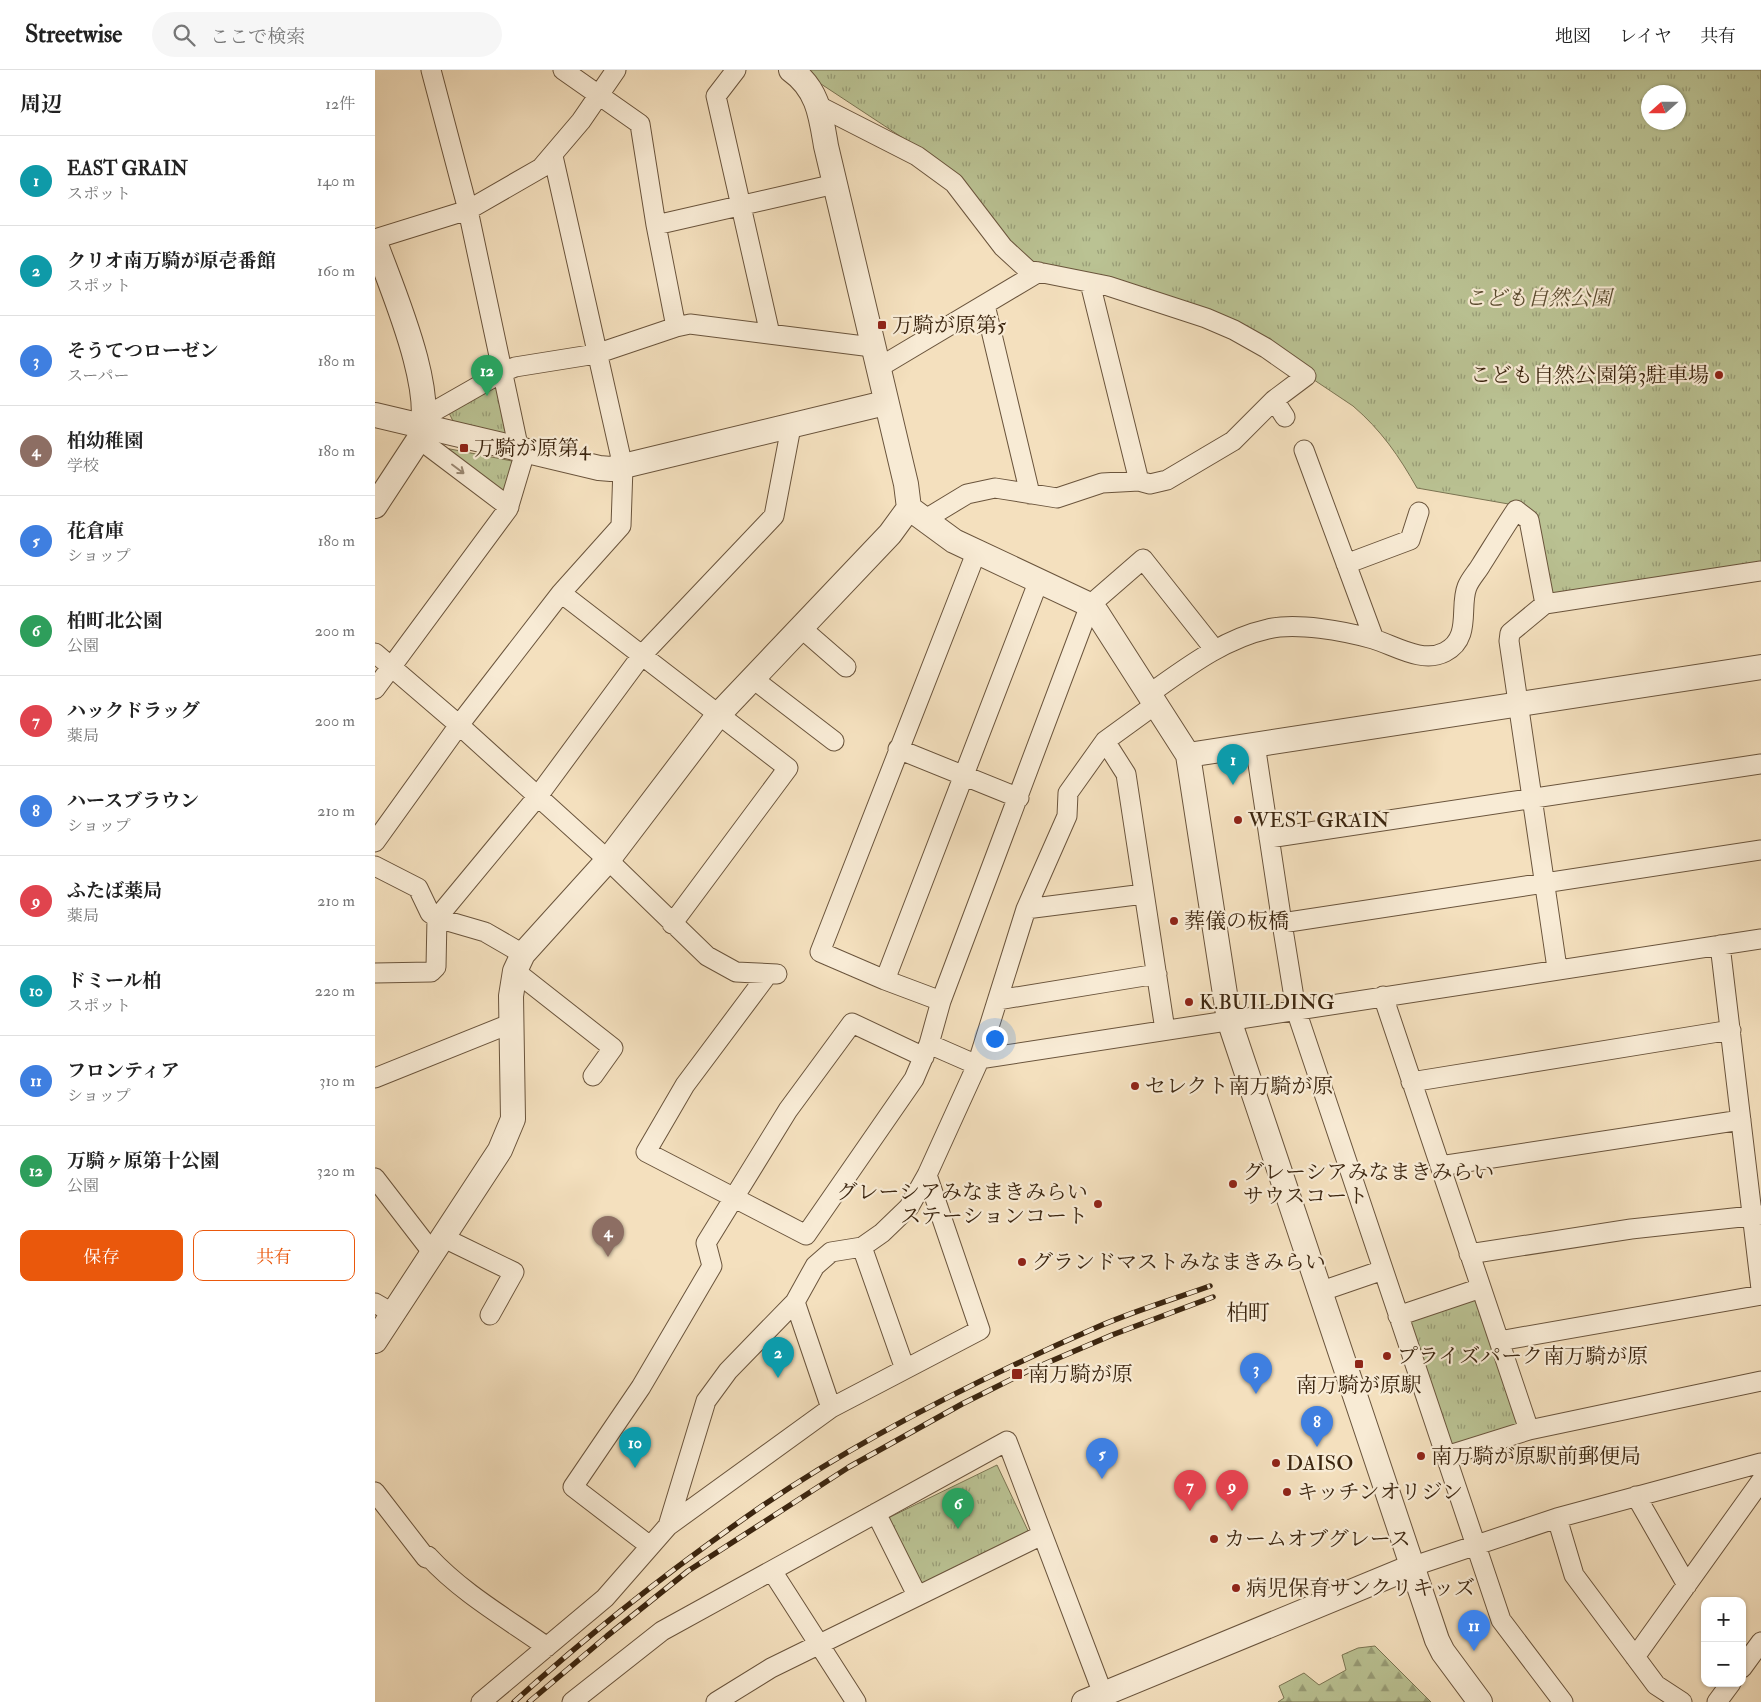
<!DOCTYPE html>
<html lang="ja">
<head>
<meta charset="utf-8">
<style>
  :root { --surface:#fff; --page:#f6f6f6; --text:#222; --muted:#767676; --line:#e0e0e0; --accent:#ea580c }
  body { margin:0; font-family:"IM FELL Double Pica","Noto Serif JP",serif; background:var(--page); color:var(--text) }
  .controls { position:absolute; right:15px; bottom:15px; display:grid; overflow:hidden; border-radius:10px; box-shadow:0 1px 4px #0004 }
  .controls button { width:45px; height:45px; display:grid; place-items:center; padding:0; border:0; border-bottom:1px solid var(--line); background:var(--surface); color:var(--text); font:25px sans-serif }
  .compass { position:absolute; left:1266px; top:15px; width:45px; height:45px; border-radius:50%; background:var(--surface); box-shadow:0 1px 4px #0004; rotate:249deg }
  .you { position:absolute; left:619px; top:968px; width:18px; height:18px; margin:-12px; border:4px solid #fff; border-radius:50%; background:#1a73e8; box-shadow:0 0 0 8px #1a73e833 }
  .badge { display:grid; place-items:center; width:32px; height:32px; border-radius:50%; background:var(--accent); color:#fff; font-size:16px; font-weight:700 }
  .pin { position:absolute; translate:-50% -41px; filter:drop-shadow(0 1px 2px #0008) }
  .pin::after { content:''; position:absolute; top:26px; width:18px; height:15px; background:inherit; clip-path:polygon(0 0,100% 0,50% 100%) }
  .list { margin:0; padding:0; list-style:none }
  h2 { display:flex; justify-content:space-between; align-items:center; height:65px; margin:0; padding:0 20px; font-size:21px }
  h2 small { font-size:16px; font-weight:400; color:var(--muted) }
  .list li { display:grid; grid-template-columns:32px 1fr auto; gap:15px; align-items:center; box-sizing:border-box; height:90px; padding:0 20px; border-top:1px solid var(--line) }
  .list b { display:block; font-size:19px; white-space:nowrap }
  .list p { margin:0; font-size:16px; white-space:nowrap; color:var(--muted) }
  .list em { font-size:16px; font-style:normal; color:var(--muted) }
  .actions { display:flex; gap:10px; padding:15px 20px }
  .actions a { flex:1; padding:11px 0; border:1px solid var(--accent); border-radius:10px; text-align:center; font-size:18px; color:var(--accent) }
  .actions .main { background:var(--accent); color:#fff }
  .icon { flex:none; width:28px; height:28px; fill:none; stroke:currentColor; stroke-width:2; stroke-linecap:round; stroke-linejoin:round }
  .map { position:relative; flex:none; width:1386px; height:1632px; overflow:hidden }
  header { display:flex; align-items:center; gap:30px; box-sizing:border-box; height:70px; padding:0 25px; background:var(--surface); border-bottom:1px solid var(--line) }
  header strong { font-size:24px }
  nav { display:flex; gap:28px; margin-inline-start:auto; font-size:18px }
  .search { width:350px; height:45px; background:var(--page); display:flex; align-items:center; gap:12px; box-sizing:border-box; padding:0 18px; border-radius:28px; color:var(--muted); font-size:19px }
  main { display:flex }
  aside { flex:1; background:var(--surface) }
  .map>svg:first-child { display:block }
  .forest { fill:url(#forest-firs); stroke:#7b7452 }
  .park { fill:url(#park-tufts); stroke:#7b7452; fill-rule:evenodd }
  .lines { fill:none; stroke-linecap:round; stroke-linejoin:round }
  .minor-casing { stroke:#6a543c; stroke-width:21 }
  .tertiary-casing { stroke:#6a543c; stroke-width:26 }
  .minor { stroke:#f8ebd5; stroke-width:19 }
  .tertiary { stroke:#f8ebd5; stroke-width:24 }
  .rail-casing { stroke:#3c2610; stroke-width:5.5 }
  .rail { stroke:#f8ebd5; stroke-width:4; stroke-dasharray:11; stroke-linecap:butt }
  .oneway { stroke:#9a8872 }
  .poi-dot { fill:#8f2418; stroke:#f8ebd5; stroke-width:2 }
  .labels { text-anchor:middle; stroke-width:4.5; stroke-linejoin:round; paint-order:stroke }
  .park-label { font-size:21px; font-style:italic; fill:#5c4d31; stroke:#f8ebd5 }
  .poi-label { font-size:21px; fill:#3c2610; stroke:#f8ebd5; text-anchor:start }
  .neighbourhood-label { font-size:22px; fill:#3c2610; stroke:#f8ebd5 }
</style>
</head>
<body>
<header>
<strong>Streetwise</strong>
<div class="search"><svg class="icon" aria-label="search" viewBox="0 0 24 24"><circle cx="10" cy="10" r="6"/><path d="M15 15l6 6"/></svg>ここで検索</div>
<nav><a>地図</a><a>レイヤ</a><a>共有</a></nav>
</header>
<main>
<aside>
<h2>周辺<small>12件</small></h2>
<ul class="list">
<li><span class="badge" style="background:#0f9aa8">1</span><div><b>EAST GRAIN</b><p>スポット</p></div><em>140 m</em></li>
<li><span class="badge" style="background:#0f9aa8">2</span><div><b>クリオ南万騎が原壱番館</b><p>スポット</p></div><em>160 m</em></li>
<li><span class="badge" style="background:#3f7fe0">3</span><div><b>そうてつローゼン</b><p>スーパー</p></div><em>180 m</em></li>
<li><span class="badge" style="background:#8d6e63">4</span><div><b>柏幼稚園</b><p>学校</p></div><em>180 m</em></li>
<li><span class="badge" style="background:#3f7fe0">5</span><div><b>花倉庫</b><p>ショップ</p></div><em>180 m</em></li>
<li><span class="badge" style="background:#2e9e5b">6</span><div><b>柏町北公園</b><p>公園</p></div><em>200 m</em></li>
<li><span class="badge" style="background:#e0444e">7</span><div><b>ハックドラッグ</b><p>薬局</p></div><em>200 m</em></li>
<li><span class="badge" style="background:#3f7fe0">8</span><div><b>ハースブラウン</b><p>ショップ</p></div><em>210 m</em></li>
<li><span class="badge" style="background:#e0444e">9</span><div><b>ふたば薬局</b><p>薬局</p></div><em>210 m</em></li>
<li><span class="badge" style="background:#0f9aa8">10</span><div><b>ドミール柏</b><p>スポット</p></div><em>220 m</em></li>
<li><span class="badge" style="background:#3f7fe0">11</span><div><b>フロンティア</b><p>ショップ</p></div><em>310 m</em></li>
<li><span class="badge" style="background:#2e9e5b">12</span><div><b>万騎ヶ原第十公園</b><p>公園</p></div><em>320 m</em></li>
</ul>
<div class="actions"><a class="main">保存</a><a>共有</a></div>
</aside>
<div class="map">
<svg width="1386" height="1632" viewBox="0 0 1386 1632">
  <defs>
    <pattern id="forest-firs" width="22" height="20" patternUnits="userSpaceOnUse" patternTransform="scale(1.25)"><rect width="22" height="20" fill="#bac293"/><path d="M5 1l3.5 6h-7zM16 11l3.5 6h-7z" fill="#989d77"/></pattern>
    <pattern id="park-tufts" width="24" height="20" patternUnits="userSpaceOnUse" patternTransform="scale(1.25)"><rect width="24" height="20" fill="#bac293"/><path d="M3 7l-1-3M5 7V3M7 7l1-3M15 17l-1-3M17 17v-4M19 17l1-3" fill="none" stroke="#989d77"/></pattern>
  </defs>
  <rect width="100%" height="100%" fill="#f4e0be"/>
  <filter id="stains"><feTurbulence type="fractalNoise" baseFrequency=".004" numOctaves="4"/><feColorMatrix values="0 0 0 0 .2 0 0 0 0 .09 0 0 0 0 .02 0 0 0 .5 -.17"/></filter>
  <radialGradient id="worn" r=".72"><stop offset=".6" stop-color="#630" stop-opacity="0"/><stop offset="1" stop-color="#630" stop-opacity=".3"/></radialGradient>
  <path class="forest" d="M1000,1576L1056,1632H903L909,1628L904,1616L929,1603L944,1615L971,1600L967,1585L983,1578Z"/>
  <path class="park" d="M430,0H1386V495L1178,525L1154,443L1145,436L1042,418C1024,386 1006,360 978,336L833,239L649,190L578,101L446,14ZM1274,22H1304V52H1274Z
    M126,311L134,367L80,355L73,341Z
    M70,378L137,391L140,397L132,422L127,423Z
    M1103,1228L1144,1355L1077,1376L1034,1249Z
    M622,1395L656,1467L544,1522L509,1450Z"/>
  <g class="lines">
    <g class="minor-casing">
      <path id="minor" d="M56,0L93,140L144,380
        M188,0L265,54L281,155L301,257
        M361,0L341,26L395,264
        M444,36L542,86L579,113L628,177L653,200L733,216L831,248L859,260L891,278L931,306L899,330L858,371L792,410L775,414L764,411L727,413L682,428L620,418L592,424L549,450
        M281,155L460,114
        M0,169L93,140L166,98L206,51L241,0
        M715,213L764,411
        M610,235L655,424
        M503,298L664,202
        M899,330L910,347
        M49,347L128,302L140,297L221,284L301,257L315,254L497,277
        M44,369L134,437
        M929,380L999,569
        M971,494L1035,470L1044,442
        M186,523L413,698L297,854
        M425,557L471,597
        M0,583L84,655L233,790L332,886L361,902L402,904
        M377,608L459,671
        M0,619L133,439L150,382
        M774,624C811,598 848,569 893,559C921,552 969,561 998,569C1019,575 1047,594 1070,582C1097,568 1084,537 1092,517C1095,509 1102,502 1106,495C1118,476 1129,458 1141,440L1154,450L1170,534
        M730,671L751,704L790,960
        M880,674L907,853L921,940L926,955L1126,1550L1188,1632
        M523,679L644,728
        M894,768L1386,694
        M0,772L84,655L186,523L246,456L248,397L178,86
        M0,796L43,818L55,843L62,848L110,862L148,884
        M651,839L769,824
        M907,853L1386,780
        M1345,875L1386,1219
        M1182,898L1134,571L1135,563L1170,534L1386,501
        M140,901L238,978L218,1006
        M0,903L56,902L61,897L62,848L163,726L267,585L399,446L416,357
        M393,904L310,1015L271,1082L431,1165L539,1009L554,974L566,931L715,535L768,489L840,580
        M510,910L664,510
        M1008,926L1154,1360
        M623,930L782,904
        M566,931L510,910L445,882L601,483
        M554,974L602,995
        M604,989L1386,869
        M0,1008L137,953
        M1036,1012L1356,960
        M1065,1096L1366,1050
        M0,1108L57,1182
        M67,1167L139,1202L115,1245
        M487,1177L530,1299
        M1094,1184L1256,1159L1386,1145
        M944,1222L1008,1200
        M420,1232L456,1338
        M0,1233L19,1244
        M1023,1246L1106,1218
        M1124,1271L1386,1225
        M1071,1386L1154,1360L1386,1311
        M0,1422L51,1488L53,1486C87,1523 131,1548 172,1577
        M1261,1426L1312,1515
        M501,1443L542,1525
        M1182,1448L1199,1505L1281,1615L1307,1632
        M293,1456L456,1338L605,1260L552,1105
        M275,1476L198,1417L266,1317L337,1196L331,1173L413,1040L477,953L549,987
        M1036,1497L1182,1448L1386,1393
        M397,1501L481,1632
        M1260,1587L1386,1411
        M1367,1598L1386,1572
        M106,1632L230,1528L293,1456L331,1331L353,1301L420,1232L440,1196L456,1182L487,1177L507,1163L534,1137L552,1105L602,995L651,839L692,746L693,723L730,671L781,634
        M197,1632L287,1561L632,1371L728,1624
        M341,1632L396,1598L667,1465
        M1342,1632L1356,1613"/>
    </g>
    <g class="tertiary-casing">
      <path id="tertiary" d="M0,172C16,217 64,325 44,369L0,436
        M0,345L224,398L236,399L510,333
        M534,438L579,471L715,535L722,543L813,685L854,950L1062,1570L1068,1582L1105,1632
        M813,685L1386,597
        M0,1271L125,1080L138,1049L136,926L140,901L148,884L233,790L344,644L515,464L534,438L531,414L451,76C446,46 443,19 416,0
        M709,1632L1036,1497"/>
    </g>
    <use href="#minor" class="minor"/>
    <use href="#tertiary" class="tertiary"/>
    <g class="rail-casing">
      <path id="rail" d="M139,1632C217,1561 300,1496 387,1436C490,1366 612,1305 727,1255C762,1240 799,1229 835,1216
        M154,1632L232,1566L313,1501L474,1397L587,1334L653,1301L737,1265L838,1227"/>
    </g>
    <use href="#rail" class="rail"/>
  </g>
  <defs><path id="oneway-shaft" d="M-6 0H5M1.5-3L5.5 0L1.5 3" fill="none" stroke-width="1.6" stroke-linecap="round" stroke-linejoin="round" transform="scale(1.25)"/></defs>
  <use class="oneway" href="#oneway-shaft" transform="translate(83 399) rotate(37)"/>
  <g class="poi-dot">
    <rect x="502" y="250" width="10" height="10" rx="2.5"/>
    <circle cx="1344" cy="305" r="5"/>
    <rect x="84" y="373" width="10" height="10" rx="2.5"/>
    <circle cx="863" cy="750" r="5"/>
    <circle cx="799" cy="851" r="5"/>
    <circle cx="814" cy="932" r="5"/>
    <circle cx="760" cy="1016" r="5"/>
    <circle cx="858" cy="1114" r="5"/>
    <circle cx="723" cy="1134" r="5"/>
    <circle cx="647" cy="1192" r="5"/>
    <circle cx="1012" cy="1286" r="5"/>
    <rect x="979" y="1289" width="10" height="10" rx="2.5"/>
    <rect x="636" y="1298" width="12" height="12" rx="2.5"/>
    <circle cx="1046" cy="1386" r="5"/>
    <circle cx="901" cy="1393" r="5"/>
    <circle cx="912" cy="1422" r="5"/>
    <circle cx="839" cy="1469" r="5"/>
    <circle cx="861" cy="1518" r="5"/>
  </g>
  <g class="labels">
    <g class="park-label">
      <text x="1163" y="235">こども自然公園</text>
    </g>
    <g class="poi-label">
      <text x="517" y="262">万騎が原第5</text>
      <text x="1334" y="312" text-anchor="end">こども自然公園第3駐車場</text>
      <text x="99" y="385">万騎が原第4</text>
      <text x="873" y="757">WEST GRAIN</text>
      <text x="809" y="858">葬儀の板橋</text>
      <text x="824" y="939">K.BUILDING</text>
      <text x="770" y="1023">セレクト南万騎が原</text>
      <text x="868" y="1109">グレーシアみなまきみらい<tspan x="868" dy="24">サウスコート</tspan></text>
      <text x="713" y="1129" text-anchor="end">グレーシアみなまきみらい<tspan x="713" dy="24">ステーションコート</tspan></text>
      <text x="657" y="1199">グランドマストみなまきみらい</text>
      <text x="1022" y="1293">プライズパーク南万騎が原</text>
      <text x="653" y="1311">南万騎が原</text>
      <text x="984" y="1322" text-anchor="middle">南万騎が原駅</text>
      <text x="1056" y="1393">南万騎が原駅前郵便局</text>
      <text x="911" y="1400">DAISO</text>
      <text x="922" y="1429">キッチンオリジン</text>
      <text x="849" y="1476">カームオブグレース</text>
      <text x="871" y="1525">病児保育サンクリキッズ</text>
    </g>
    <g class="neighbourhood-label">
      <text x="873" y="1250">柏町</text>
    </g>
  </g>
  <rect width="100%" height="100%" filter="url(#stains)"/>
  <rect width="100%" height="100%" fill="url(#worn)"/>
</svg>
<div class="controls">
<button>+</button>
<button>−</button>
</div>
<svg class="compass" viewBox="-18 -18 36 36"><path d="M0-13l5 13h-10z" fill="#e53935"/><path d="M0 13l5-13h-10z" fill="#767676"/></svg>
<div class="you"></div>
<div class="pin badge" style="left:858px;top:715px;background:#0f9aa8">1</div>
<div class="pin badge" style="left:403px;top:1308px;background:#0f9aa8">2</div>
<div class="pin badge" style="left:881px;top:1324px;background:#3f7fe0">3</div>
<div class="pin badge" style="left:233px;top:1187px;background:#8d6e63">4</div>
<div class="pin badge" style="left:727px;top:1409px;background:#3f7fe0">5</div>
<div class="pin badge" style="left:583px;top:1459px;background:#2e9e5b">6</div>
<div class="pin badge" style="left:815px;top:1441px;background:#e0444e">7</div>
<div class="pin badge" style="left:942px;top:1377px;background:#3f7fe0">8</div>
<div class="pin badge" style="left:857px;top:1441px;background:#e0444e">9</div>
<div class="pin badge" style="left:260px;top:1398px;background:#0f9aa8">10</div>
<div class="pin badge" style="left:1099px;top:1581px;background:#3f7fe0">11</div>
<div class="pin badge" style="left:112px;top:326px;background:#2e9e5b">12</div>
</div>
</main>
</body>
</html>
